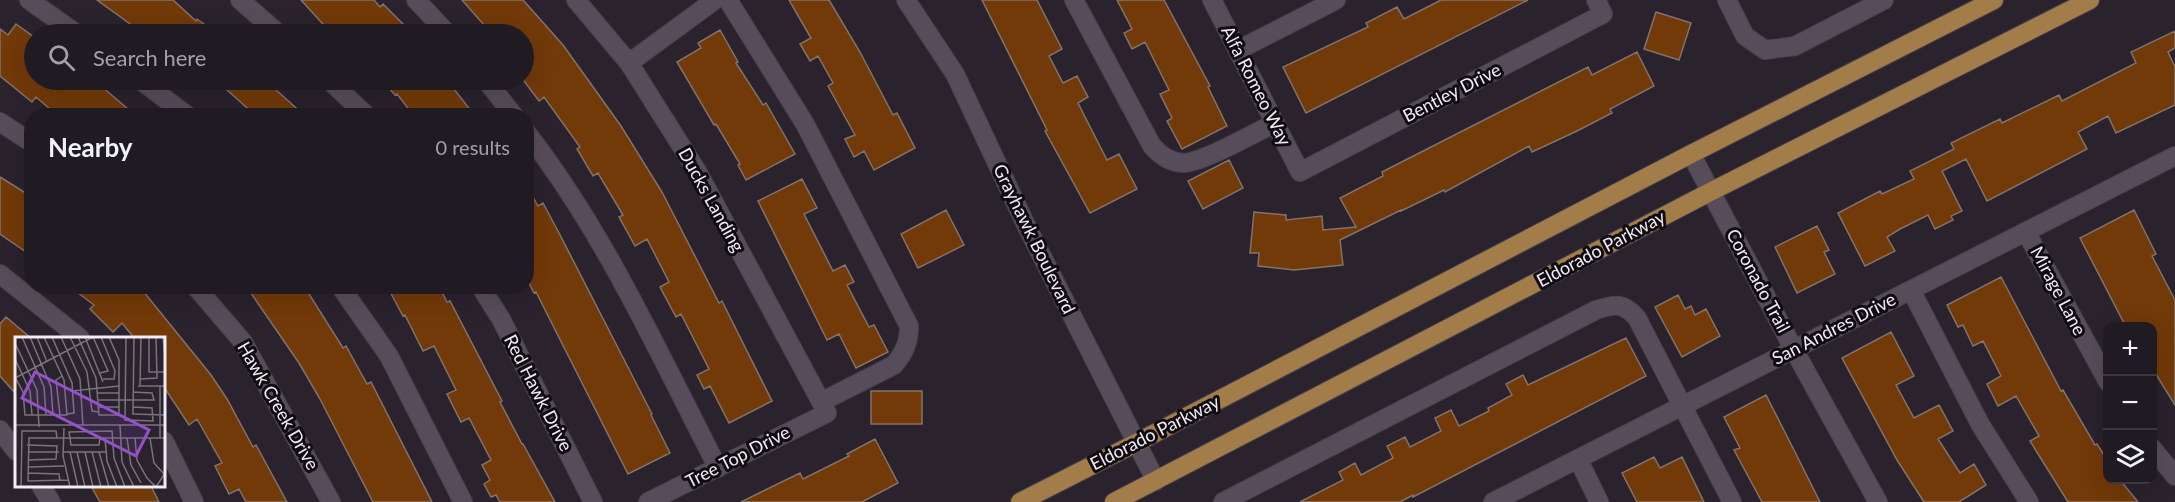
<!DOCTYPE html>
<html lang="en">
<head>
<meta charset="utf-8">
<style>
  :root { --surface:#201a22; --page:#2d272f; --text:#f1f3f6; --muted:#a2a1a5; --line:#3d3840 }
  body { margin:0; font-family:Lato,sans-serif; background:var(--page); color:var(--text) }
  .controls { position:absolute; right:18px; bottom:18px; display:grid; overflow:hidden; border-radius:12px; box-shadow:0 6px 24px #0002 }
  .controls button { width:54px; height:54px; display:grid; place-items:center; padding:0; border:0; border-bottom:2px solid var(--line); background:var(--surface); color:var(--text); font:30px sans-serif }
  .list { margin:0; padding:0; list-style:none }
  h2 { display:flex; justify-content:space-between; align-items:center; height:78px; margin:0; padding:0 24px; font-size:26px }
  h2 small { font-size:20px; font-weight:400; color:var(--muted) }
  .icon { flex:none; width:33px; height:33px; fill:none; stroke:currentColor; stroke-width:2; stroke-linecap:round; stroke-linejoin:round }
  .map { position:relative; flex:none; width:2175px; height:502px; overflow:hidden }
  .search { position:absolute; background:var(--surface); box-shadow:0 6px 24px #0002; left:24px; top:24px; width:510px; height:66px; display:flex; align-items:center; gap:15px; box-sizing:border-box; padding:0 21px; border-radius:33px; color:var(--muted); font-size:22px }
  .panel { position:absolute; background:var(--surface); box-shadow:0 6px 24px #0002; left:24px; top:108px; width:510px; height:186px; border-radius:24px }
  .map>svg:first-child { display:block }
  .building { fill:#723909; stroke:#82736a; stroke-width:1.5 }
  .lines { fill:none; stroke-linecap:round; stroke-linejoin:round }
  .minor-casing { stroke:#48414b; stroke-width:20 }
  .major-casing { stroke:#48414b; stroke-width:20 }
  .minor { stroke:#574d5a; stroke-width:18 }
  .major { stroke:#a37d49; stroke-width:18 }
  .labels { text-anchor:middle; stroke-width:6; stroke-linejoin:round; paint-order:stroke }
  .street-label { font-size:18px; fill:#f2ecf4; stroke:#100d12 }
  .inset-road { fill:none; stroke:#7a737d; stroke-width:1.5 }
  .view { fill:#9352ca; fill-opacity:0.15; stroke:#9352ca; stroke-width:3 }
  .inset-edge { fill:none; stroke:#f2ecf4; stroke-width:3 }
</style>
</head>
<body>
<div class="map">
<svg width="2175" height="502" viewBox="0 0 2175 502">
  <rect width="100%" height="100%" fill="#2a222d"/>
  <path class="building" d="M97,0H173L196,21L197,19L218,34H131L137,29Z
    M301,0H374L380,7L383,4L413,34H332Z
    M462,0H523L563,45L621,126L662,192L719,303L722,301L772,401L729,423L710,386L704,389L697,375L709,369L681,314L676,317L660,287L669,282L647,239L635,246L619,217L623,215L598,173L593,176L577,149L580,147L544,97L539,101L524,81V34H492Z
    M789,0H829L860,52L893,115L897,113L915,148L874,170L864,151L854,157L845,139L855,135L828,86L833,83L818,56L810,61L800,44L811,38Z
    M982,0H1037L1062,49L1049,56L1063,83L1077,76L1088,97L1078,103L1107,160L1119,154L1137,189L1090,213L1045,131L1047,130Z
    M1117,0H1164L1210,86L1208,87L1227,126L1182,149L1167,121L1172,118L1160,94L1169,90L1145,42L1132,49L1124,33L1132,29Z
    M1441,0H1528L1306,113L1283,67L1368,27L1366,23L1397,7L1404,19Z
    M1656,12L1691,23L1679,60L1644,49Z
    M16,24L34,37V80H105L100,85L136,116H58L36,97L32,102L0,76V29L8,35Z
    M720,30L738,62L736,63L763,105L766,103L795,154L746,180L738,165L740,164L716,124L714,125L677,62L701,48L698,43Z
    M2175,31V48L2168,52L2175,67V105L2116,133L2108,116L2078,132L2087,149L1987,201L1966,159L1942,171L1962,211L1951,216L1953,220L1935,229L1928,215L1900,229L1887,237L1895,251L1865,266L1838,213L1880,191L1882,194L1914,179L1910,171L1954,149L1951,143L2000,119L2002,123L2059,95L2062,101L2136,63L2131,52Z
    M1637,52L1654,86L1610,109L1612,113L1577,131L1532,152L1529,146L1445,192L1444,190L1401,211V210L1340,240L1343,265L1294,270L1258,266L1259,253H1250L1254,212L1286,215V220L1322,216L1323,230L1356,227L1340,198L1383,176L1382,172L1588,67L1592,75Z
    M216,80H265L305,116H256Z
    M382,80H447L475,116H414L397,94L395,95Z
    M1229,160L1243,188L1203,209L1188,181Z
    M0,177L32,197V256L0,234Z
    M802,179L817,208L804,214L833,271L845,265L854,282L847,285L869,327L874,325L888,352L856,368L839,334L827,340L758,201Z
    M526,185L538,206L543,203L559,233L652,414L651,415L670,453L628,474L536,292L534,293L526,277Z
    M946,210L964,245L918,268L901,234Z
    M2134,210L2156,254L2152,256L2175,300V405L2152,368V327H2126L2080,238Z
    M1817,226L1829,250L1824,252L1835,274L1797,293L1775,247Z
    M2001,277L2061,391L2063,390L2095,445L2097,444L2108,461V480H2120L2138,502H2068L2030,441L2039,436L2016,396L1998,406L1987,384L2001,376L1983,341L1973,346L1963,325L1958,327L1947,305Z
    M69,286H139L211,375L227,399L253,447L256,445L287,502H246L239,489L229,494L215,466L222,463L197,419L189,425L164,387V339H135L122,323L113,332L90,309L94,305Z
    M246,286H304L343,348L346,346L367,384L371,382L432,502H373L320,399L299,363Z
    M387,286H439L447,302L450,301L502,401L500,402L522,444H523L555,502H500L496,495L491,497L484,484L490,480L482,465L491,460L469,418L461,422L447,394L456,390L434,346L423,351L405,315L403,316Z
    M1678,295L1685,309L1691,306L1695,315L1706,309L1720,336L1682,357L1655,307Z
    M6,317L32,339H16V394L0,376V324Z
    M1891,332L1914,376L1896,385L1914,418L1939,405L1953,431L1938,439L1960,473L1974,464L1986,485L1959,502H1924L1897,460L1842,358Z
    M1626,338L1646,376L1413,497V495L1400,502H1300L1343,480L1339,472L1355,463L1361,475L1393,458L1387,446L1405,437L1410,447L1441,431L1435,418L1451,410L1459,426L1489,411L1488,408L1512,395L1506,384L1523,375L1528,385Z
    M871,391H922V424H871Z
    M1766,395L1795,452L1820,502H1762L1734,450L1740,448L1724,417Z
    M875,439L898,483L862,502H741L800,473L803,479L849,456L847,454Z
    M1654,457L1660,468L1682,457L1704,502H1637L1622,473Z
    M91,486H151L159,502H100Z"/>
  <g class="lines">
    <g class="minor-casing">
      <path id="minor" d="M29,0L77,34
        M240,0L279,34
        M416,0L448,34
        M576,0L629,63L697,171L827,413L648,502
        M728,0L805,124L909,326C909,343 904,353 894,365L821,402
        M906,0L955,74L1025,223L1156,481
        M1074,0L1152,146C1160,155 1171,163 1184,163C1206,161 1254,133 1275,123
        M1212,0L1300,172L1603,14L1596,0
        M1727,0L1745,36L1765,50L1795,46L1884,0
        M1238,50L1336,0
        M629,63L715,0
        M140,80L188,116
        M329,80L367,116
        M486,80L514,116
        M0,122L32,143
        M526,132C605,233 659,354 718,468
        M1691,154L1794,350L1878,502
        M2026,232L2108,382
        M0,274L80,338
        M195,286L243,342L331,502
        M340,286L389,356L463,502
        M480,286L501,319L593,502
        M1911,290L1980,424L2029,502
        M0,430L16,451
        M164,441L194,502
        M2152,448L2175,476
        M1578,459L1599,502
        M41,486L51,502
        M1223,502L1596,310C1615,304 1623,302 1637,318L1732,502
        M1493,502L2175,156"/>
    </g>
    <g class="major-casing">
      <path id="major" d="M1020,502L1136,443L1691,154L1994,0
        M1114,502L1710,192L2090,0"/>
    </g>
    <use href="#minor" class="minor"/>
    <use href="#major" class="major"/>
  </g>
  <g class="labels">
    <g class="street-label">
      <text transform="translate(1256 86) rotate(63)" y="6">Alfa Romeo Way</text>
      <text transform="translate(1452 93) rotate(-27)" y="6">Bentley Drive</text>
      <text transform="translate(711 200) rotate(61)" y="6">Ducks Landing</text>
      <text transform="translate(1034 239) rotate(64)" y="6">Grayhawk Boulevard</text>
      <text transform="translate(1601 249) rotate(-28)" y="6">Eldorado Parkway</text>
      <text transform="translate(1758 281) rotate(62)" y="6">Coronado Trail</text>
      <text transform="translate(2058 291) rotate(62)" y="6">Mirage Lane</text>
      <text transform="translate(1834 329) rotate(-27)" y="6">San Andres Drive</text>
      <text transform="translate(538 393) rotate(63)" y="6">Red Hawk Drive</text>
      <text transform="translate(278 406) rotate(60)" y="6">Hawk Creek Drive</text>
      <text transform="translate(1155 433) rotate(-27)" y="6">Eldorado Parkway</text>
      <text transform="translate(738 457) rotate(-27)" y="6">Tree Top Drive</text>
    </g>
  </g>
  <g transform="translate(15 337)">
    <rect width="150" height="150" fill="#2a222d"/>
    <path class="inset-road" d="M7,0L29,50L31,78M15,0L36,50L38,78M22,0L32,25M37,0L57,46L59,76L52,77M46,0L65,42L68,89M55,0L72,35L77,74L84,75M63,0L81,41L84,78H104V23L94,0M70,0L88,45M78,0L93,34L85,36M86,0L100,34L99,42H88M111,0L110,83L138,84L137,71L118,70M119,0L118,77L150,78M134,0V35H150M148,0L150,21M0,6L22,53L24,90M0,22L15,54L17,78M0,40L8,55L10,78H52L49,43L29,0M0,41L78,0M126,42L142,41L141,0M123,49H150M125,49L126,0M145,49V101M57,54L104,49M83,56H104M84,63H139L137,56L118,55M84,70H104M45,78L41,43L47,39M0,88H150M105,88L107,125L119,150M49,91L48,119L55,150M85,101L84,108H56L54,95L97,94L99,121L110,150M90,101L92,124L102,150M112,101L116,128L126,146M120,101L122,123L132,141L141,150L150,136M135,101L139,126L149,137M12,108L42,109L41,122L13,123M13,115H44M48,115H91M55,115L63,150M62,115L70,150M70,115L78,150M77,115L86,150M84,115L94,150M13,130L49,129M13,136L44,137L45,144M53,143L13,144L14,101H150M6,150L7,94H41L42,101"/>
    <path class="view" d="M20,35L134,93L121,119L7,61Z"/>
    <rect width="150" height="150" class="inset-edge"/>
  </g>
</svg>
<div class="controls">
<button>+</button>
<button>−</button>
<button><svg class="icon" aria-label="layers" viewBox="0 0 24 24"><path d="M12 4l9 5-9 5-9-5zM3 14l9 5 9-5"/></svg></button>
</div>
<div class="search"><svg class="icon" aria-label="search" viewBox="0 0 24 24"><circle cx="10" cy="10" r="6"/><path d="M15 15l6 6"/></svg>Search here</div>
<section class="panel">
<h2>Nearby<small>0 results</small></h2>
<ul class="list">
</ul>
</section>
</div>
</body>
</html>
